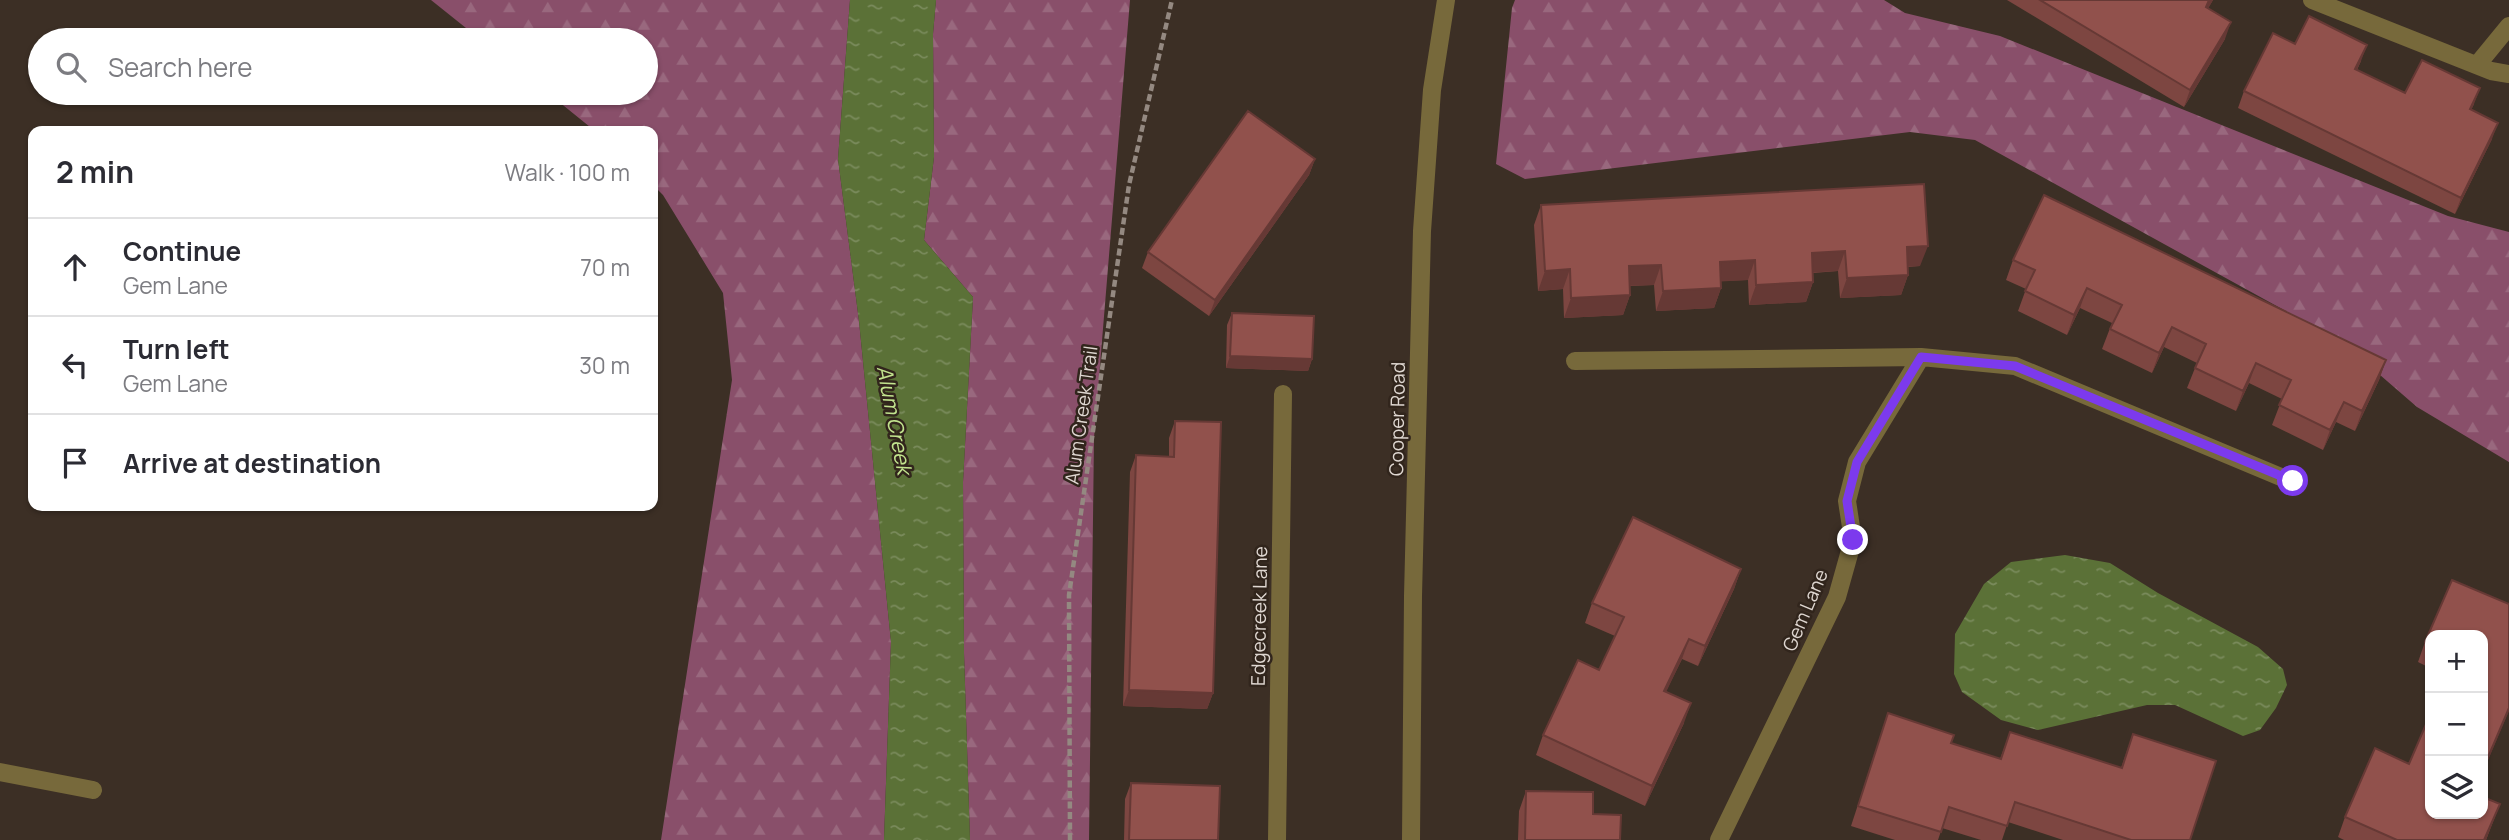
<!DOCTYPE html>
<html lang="en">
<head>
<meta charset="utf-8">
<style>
  :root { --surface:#fff; --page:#f7f7f7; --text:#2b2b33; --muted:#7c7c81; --line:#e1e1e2 }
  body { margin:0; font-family:Manrope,sans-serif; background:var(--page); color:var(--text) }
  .controls { position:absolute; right:21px; bottom:21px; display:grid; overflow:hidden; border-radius:14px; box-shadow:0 2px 5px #0004 }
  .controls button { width:63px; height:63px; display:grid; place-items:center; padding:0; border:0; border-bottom:2px solid var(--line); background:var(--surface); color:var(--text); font:35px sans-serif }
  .stop { position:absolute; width:21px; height:21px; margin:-16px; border:5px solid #7c3aed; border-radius:50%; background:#fff }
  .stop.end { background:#7c3aed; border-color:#fff; box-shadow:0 2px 7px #0008 }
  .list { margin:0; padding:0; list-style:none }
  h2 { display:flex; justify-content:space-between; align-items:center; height:91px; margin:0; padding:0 28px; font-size:30px }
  h2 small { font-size:23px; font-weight:400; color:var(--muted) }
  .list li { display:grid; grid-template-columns:46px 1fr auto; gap:21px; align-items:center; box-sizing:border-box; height:98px; padding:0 28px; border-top:2px solid var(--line) }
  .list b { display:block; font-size:26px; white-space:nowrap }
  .list p { margin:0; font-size:23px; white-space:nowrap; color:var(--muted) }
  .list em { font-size:23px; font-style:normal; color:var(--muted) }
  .icon { flex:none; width:38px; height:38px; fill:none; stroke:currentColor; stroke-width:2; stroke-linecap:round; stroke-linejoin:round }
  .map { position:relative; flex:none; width:2509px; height:840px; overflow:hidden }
  .search { position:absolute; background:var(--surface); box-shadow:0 2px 5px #0004; left:28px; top:28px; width:630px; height:77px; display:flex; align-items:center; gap:18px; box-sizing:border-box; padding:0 24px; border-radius:38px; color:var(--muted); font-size:26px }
  .panel { position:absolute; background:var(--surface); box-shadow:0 2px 5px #0004; left:28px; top:126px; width:630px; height:385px; border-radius:14px }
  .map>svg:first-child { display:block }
  .forest { fill:url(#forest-firs) }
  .water { fill:url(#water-ripples) }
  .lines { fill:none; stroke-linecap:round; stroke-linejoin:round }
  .path { stroke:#948981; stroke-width:4.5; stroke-dasharray:7 3.5; stroke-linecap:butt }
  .minor { stroke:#77693b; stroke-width:18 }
  .wall { fill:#7d4641 }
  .shaded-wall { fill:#663935 }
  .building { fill:#91514c; stroke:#663935; stroke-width:2 }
  .route { stroke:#7c3aed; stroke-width:9 }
  .labels { text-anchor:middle; stroke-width:5; stroke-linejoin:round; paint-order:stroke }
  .street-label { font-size:19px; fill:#dfd7d1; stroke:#31251c }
  .water-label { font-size:21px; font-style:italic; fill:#c2e48e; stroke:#31251c }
</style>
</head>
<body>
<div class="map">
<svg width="2509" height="840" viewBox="0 0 2509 840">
  <defs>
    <pattern id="forest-firs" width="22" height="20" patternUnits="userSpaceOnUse" patternTransform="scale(1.75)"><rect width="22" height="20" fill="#894f6a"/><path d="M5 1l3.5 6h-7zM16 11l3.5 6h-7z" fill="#99687e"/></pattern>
    <pattern id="water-ripples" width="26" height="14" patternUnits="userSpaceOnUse" patternTransform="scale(1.75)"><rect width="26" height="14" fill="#5b7137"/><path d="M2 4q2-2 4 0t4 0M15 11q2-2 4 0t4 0" fill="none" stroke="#7a8b5c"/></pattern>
  </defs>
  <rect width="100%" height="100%" fill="#3c2f25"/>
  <path class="forest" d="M431,0H850L838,159L859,321L891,642L884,840H661L732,380L723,293L663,195L653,185V131H595L548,93H646V40H481Z
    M936,0H1130L1094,438L1089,840H970L964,653L963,482L973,297L924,240L934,157L933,34Z
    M1515,0H1884L1905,13L2000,36L2448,216L2509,232V462L2417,407L2342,342L1975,140L1910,132L1525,179L1496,164L1512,8Z"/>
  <path class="water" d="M850,0H936L933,34L934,157L924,240L973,297L963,482L964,653L970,840H884L891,642L859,321L838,159Z
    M2065,555L2110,563L2158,593L2258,647L2283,669L2287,685L2276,708L2260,730L2243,736L2175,705H2147L2038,730L2001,720L1962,692L1954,674L1955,634L1984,584L2011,562Z"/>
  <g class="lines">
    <path class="path" d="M1070,840L1069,595L1129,185L1172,0"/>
    <path class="minor" d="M2312,0L2491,71L2509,74
      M2477,65L2509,26
      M1575,361L1921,357L2015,366L2293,482
      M0,772L93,790
      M1277,840L1283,394
      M1411,840L1413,596L1422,231L1432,90L1446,0
      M1719,840L1837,597L1853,540L1847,501L1857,462L1921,357"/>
  </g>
  <path class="wall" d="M2007,0H2213L2208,8L2225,39L2184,107Z
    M2295,44L2361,61L2357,70L2405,93L2474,104L2471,110L2492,139L2455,214L2238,108L2244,91Z
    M1315,159L1309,175L1209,316L1142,268L1148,252Z
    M1924,184L1920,266L1908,267V275L1901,295L1840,298L1838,271L1813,273V282L1806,302L1749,305L1748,280L1721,281V288L1714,308L1656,311L1654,285L1630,286V295L1623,315L1564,318L1563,289L1538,291L1534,225L1541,205Z
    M2013,260L2386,360L2379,380L2355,431L2336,422L2323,450L2272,425L2282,399L2249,383L2236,411L2187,388L2197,363L2164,347L2152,373L2102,349L2112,323L2080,308L2067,335L2018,311L2026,289L2006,280Z
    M1232,313L1312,359L1308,371L1226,368L1227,325Z
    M1175,421L1213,693L1207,709L1123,706L1130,472L1136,455L1169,457V438Z
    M1741,569L1734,589L1698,666L1682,659L1666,691L1684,723L1645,806L1536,755L1543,735L1599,670L1615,636L1585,623L1592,603Z
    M2452,580L2483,635H2430V668L2418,662L2425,642Z
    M1888,713L1951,743L2000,759L2010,732L2121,768L2133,734L2190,840H2063L2008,822L2002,840H1981L1942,828L1938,840H1895L1851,826Z
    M1131,783L1218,840H1124L1125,799Z
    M1526,791L1620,840H1518L1519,811Z
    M2500,804L2486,840H2344L2338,837L2345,817L2430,814Z"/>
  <path class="shaded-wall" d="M2209,0H2213L2200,23L2206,7Z
    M2231,22L2225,39L2184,107L2190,90Z
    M2367,45L2361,61L2349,86L2355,69Z
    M2480,88L2474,104L2464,126L2470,109Z
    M2498,123L2492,139L2455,214L2461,198Z
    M1315,159L1309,175L1209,316L1215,300Z
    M1928,246L1920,266L1899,267L1907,247Z
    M1845,251L1838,271L1804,273L1812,253Z
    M1755,260L1748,280L1712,282L1720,262Z
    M1661,265L1654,285L1621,286L1629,266Z
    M1570,269L1563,289L1538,291L1545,271Z
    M1908,275L1901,295L1840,298L1847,278Z
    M1813,282L1806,302L1749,305L1756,285Z
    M1721,288L1714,308L1656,311L1663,291Z
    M2087,288L2080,308L2067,335L2074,315Z
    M1630,295L1623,315L1564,318L1571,298Z
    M2172,327L2164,347L2152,373L2159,353Z
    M1230,356L1312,359L1308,371L1226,368Z
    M2386,360L2379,380L2355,431L2362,411Z
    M2256,363L2249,383L2236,411L2243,391Z
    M2344,402L2336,422L2323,450L2330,430Z
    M1741,569L1734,589L1698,666L1705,646Z
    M1689,639L1682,659L1657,711L1664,691Z
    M1129,690L1213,693L1207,709L1123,706Z
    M1691,703L1684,723L1645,806L1652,786Z
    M2509,708V711L2483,772V769Z
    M2500,804L2492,824L2486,840H2484Z"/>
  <path class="building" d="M2040,0H2209L2206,7L2231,22L2190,90Z
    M2309,16L2367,45L2355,69L2405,93L2422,60L2480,88L2470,109L2498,123L2461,198L2244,91L2273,33L2295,44Z
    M1248,111L1315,159L1215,300L1148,252Z
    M1924,184L1928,246L1907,247L1908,275L1847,278L1845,251L1812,253L1813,282L1756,285L1755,260L1720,262L1721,288L1663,291L1661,265L1629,266L1630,295L1571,298L1570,269L1545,271L1541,205Z
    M2044,195L2386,360L2362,411L2344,402L2330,430L2279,405L2291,380L2256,363L2243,391L2195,368L2206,344L2172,327L2159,353L2110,329L2122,305L2087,288L2074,315L2025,291L2035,270L2013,260Z
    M1232,313L1314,316L1312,359L1230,356Z
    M1175,421L1221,422L1213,693L1129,690L1136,455L1174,457Z
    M1633,517L1741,569L1705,646L1689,639L1664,691L1691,703L1652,786L1543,735L1578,660L1599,670L1624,617L1592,603Z
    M2452,580L2509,604V708L2483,769V635H2430V645L2425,642Z
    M1888,713L1954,735L1951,743L2001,759L2010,732L2122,768L2133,734L2216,761L2190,840H2131L2015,802L2007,826L1949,807L1941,832L1858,806Z
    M2430,715V814H2483V797L2500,804L2484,840H2397L2345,817L2375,748L2409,764Z
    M1131,783L1220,786L1218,840H1129Z
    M1526,791L1593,792V814L1621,815L1620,840H1525Z"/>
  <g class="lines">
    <path class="route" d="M1853,540L1847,501L1857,462L1921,357L2015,366L2293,481"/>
  </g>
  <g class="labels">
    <g class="street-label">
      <text transform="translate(1081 415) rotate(-82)" y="7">Alum Creek Trail</text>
      <text transform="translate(1397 419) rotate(-89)" y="7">Cooper Road</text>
      <text transform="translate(1805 610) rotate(-67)" y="7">Gem Lane</text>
      <text transform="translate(1259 616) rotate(-89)" y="7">Edgecreek Lane</text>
    </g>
    <g class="water-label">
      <text transform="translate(894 420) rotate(79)" y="7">Alum Creek</text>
    </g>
  </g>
</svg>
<div class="controls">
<button>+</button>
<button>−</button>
<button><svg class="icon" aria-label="layers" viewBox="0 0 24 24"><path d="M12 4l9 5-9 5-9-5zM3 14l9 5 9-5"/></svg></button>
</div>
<div class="stop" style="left:2293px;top:481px"></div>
<div class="stop end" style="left:1853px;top:540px"></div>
<div class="search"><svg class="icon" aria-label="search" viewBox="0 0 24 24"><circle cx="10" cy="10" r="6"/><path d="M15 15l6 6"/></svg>Search here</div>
<section class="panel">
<h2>2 min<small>Walk · 100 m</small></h2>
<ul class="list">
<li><svg class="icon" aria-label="ahead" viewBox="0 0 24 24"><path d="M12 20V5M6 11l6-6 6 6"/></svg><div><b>Continue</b><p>Gem Lane</p></div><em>70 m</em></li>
<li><svg class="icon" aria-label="left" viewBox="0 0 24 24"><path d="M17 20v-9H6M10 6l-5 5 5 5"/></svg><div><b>Turn left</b><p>Gem Lane</p></div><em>30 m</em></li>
<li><svg class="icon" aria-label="arrive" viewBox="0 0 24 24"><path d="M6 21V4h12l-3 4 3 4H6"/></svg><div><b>Arrive at destination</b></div></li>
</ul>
</section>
</div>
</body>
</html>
